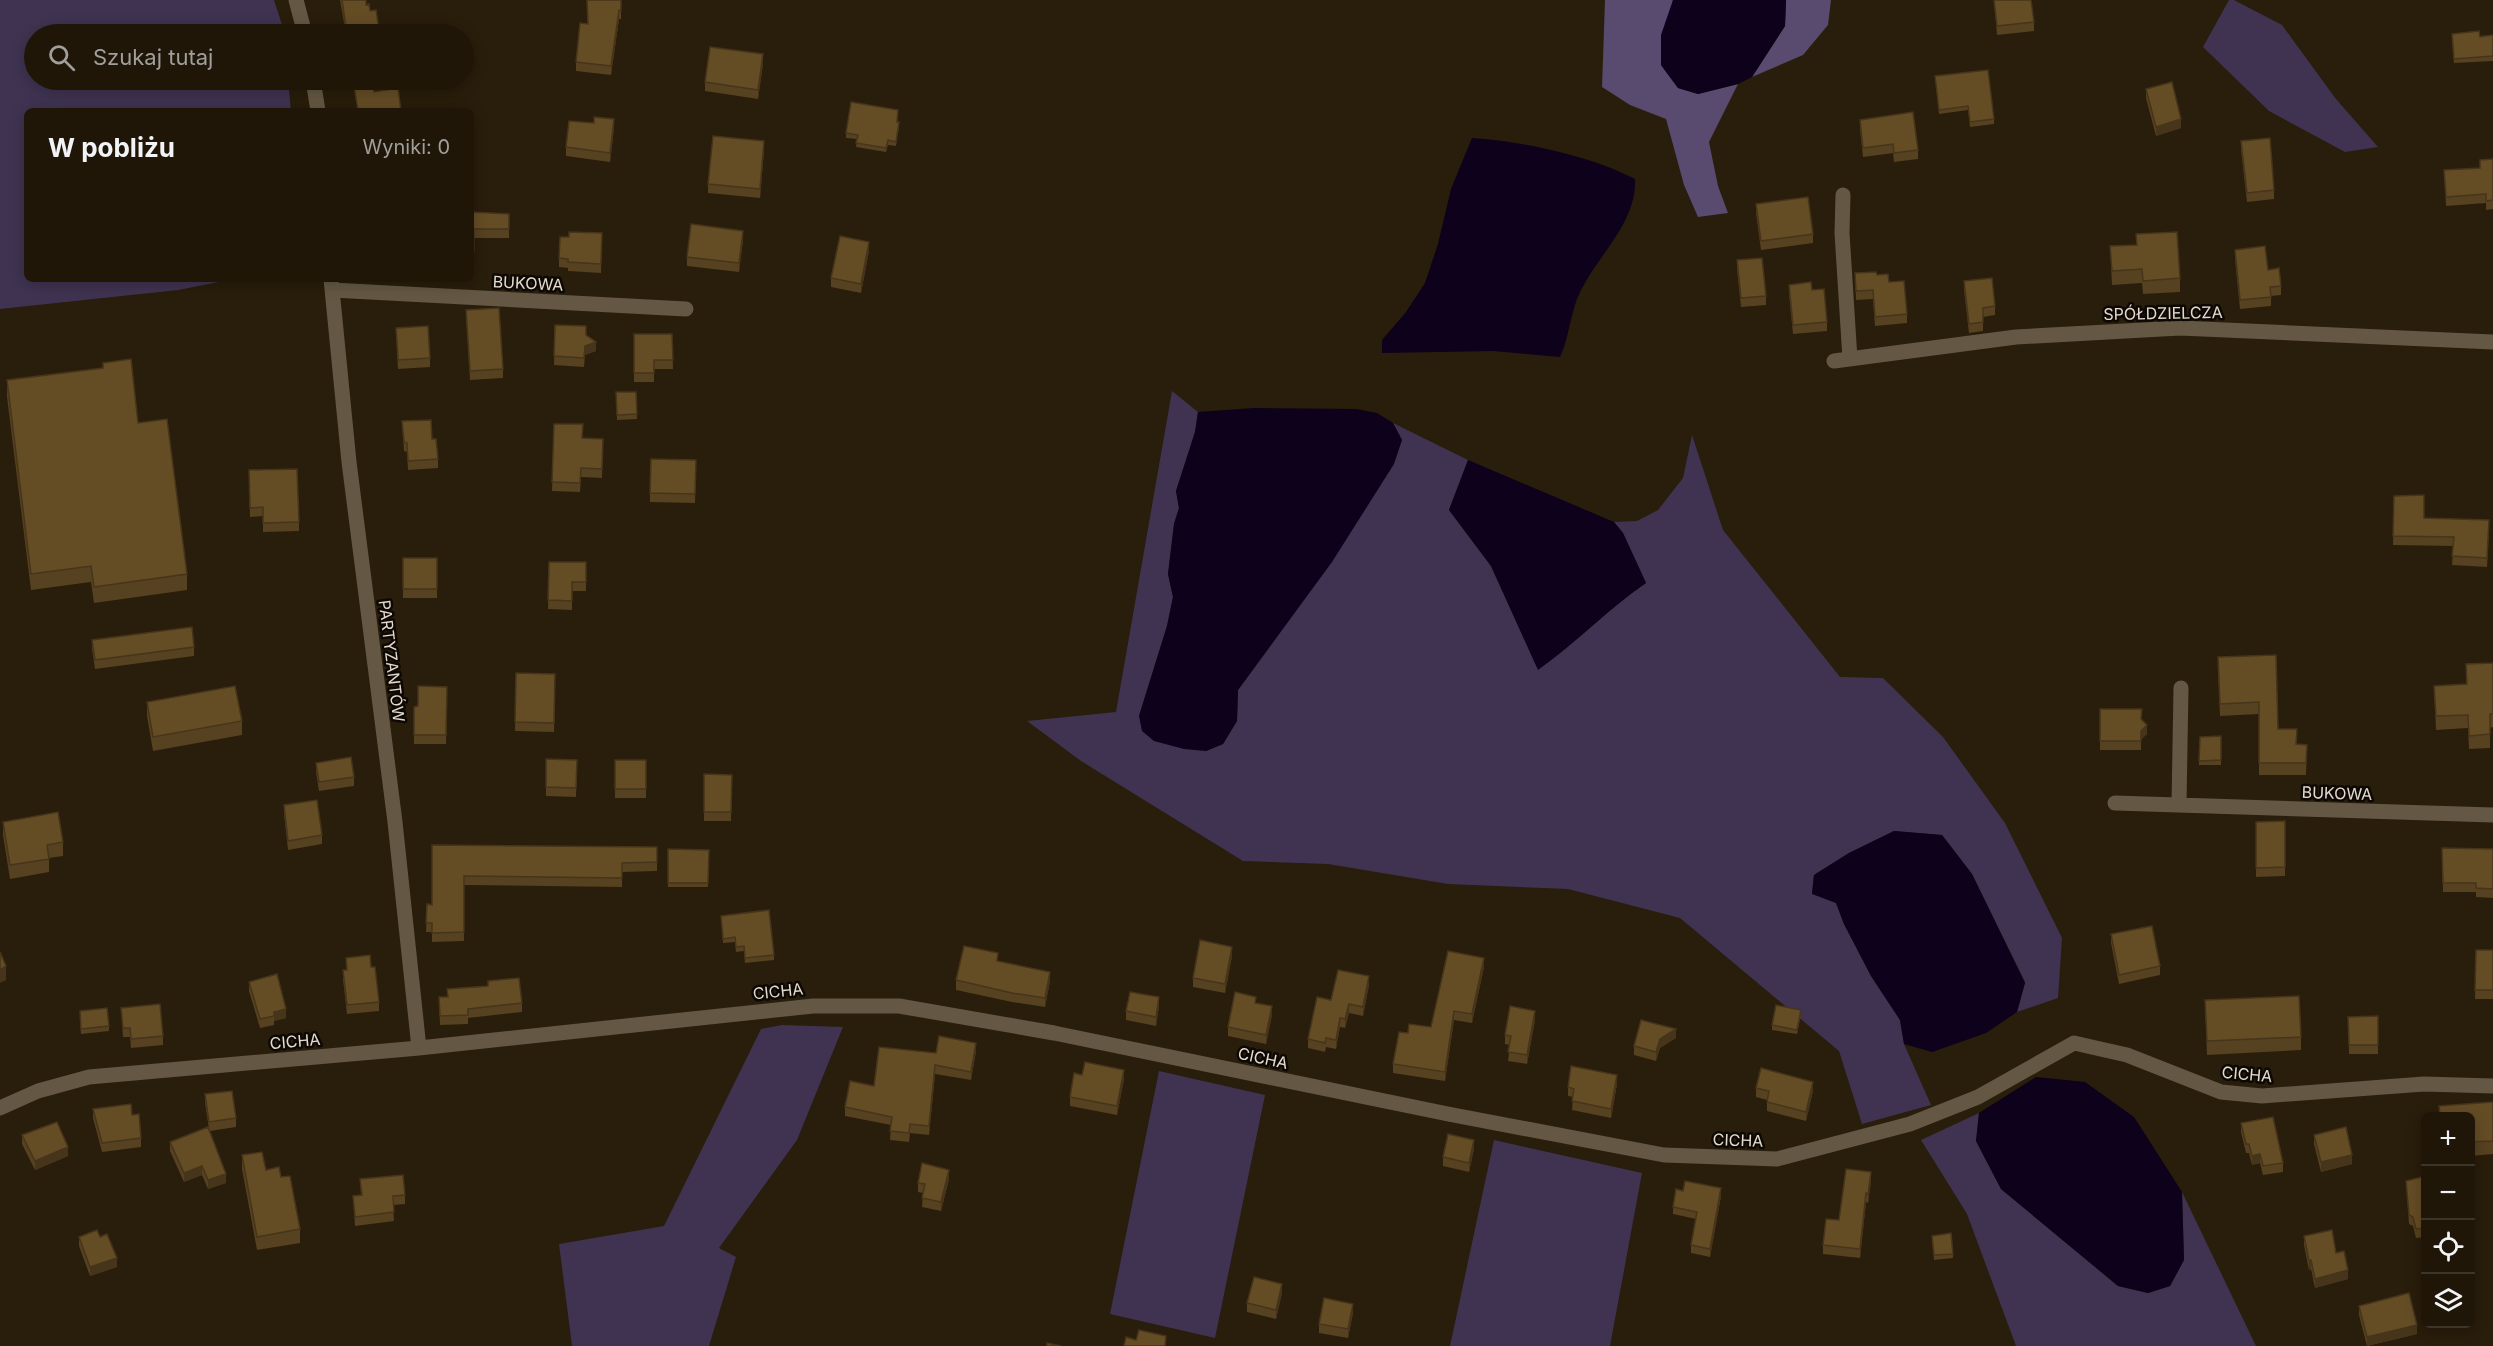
<!DOCTYPE html>
<html lang="pl">
<head>
<meta charset="utf-8">
<style>
  :root { --surface:#1f1608; --page:#2c2316; --text:#f1f3f6; --muted:#a19f9c; --line:#3c3529 }
  body { margin:0; font-family:Inter,sans-serif; background:var(--page); color:var(--text) }
  .controls { position:absolute; right:18px; bottom:18px; display:grid; overflow:hidden; border-radius:9px; box-shadow:0 3px 15px #0003 }
  .controls button { width:54px; height:54px; display:grid; place-items:center; padding:0; border:0; border-bottom:2px solid var(--line); background:var(--surface); color:var(--text); font:30px sans-serif }
  .list { margin:0; padding:0; list-style:none }
  h2 { display:flex; justify-content:space-between; align-items:center; height:78px; margin:0; padding:0 24px; font-size:26px }
  h2 small { font-size:20px; font-weight:400; color:var(--muted) }
  .icon { flex:none; width:33px; height:33px; fill:none; stroke:currentColor; stroke-width:2; stroke-linecap:round; stroke-linejoin:round }
  .map { position:relative; flex:none; width:2493px; height:1346px; overflow:hidden }
  .search { position:absolute; background:var(--surface); box-shadow:0 3px 15px #0003; left:24px; top:24px; width:450px; height:66px; display:flex; align-items:center; gap:15px; box-sizing:border-box; padding:0 21px; border-radius:33px; color:var(--muted); font-size:22px }
  .panel { position:absolute; background:var(--surface); box-shadow:0 3px 15px #0003; left:24px; top:108px; width:450px; height:174px; border-radius:9px }
  .map>svg:first-child { display:block }
  .green { fill:#3f3351 }
  .forest { fill:#594a6f }
  .water { fill:#0d011c }
  .lines { fill:none; stroke-linecap:round; stroke-linejoin:round }
  .minor { stroke:#645743; stroke-width:15 }
  .wall { fill:#564120 }
  .shaded-wall { fill:#46351a }
  .building { fill:#644c25; stroke:#46351a; stroke-width:1.5 }
  .labels { text-anchor:middle; stroke-width:5; stroke-linejoin:round; paint-order:stroke }
  .street-label { font-size:16px; fill:#e3dbd0; stroke:#0d0803 }
</style>
</head>
<body>
<div class="map">
<svg width="2493" height="1346" viewBox="0 0 2493 1346">
  <rect width="100%" height="100%" fill="#291d0b"/>
  <path class="green" d="M0,0H274L285,34H34V80H288L291,111H27V279H234L178,290L0,309Z
    M2229,0H2234L2282,25L2336,99L2378,147L2345,152L2269,111L2203,47Z
    M1172,391L1198,412L1195,432L1176,491L1179,508L1174,524L1168,574L1173,597L1167,626L1139,716L1206,751L1223,744L1237,721L1238,690L1268,649L1402,440L1393,423L1468,460L1449,510L1491,566L1538,669C1576,643 1608,609 1646,583L1623,533L1614,522L1637,521L1658,510L1683,478L1692,435L1723,530L1840,677L1883,678L1943,737L2005,823L2062,938L2058,998L2017,1012L2025,982L1972,874L1942,835L1894,831L1849,853L1814,875L1812,893L1836,903L1844,924L1871,976L1900,1020L1904,1044L1931,1105L1862,1124L1839,1051L1680,918L1568,889L1448,884L1328,864L1243,861L1081,761L1027,721L1116,712Z
    M782,1025L843,1027L797,1140L719,1248L736,1257L709,1346H572L559,1244L664,1226L761,1029Z
    M1159,1071L1265,1095L1215,1338L1110,1314Z
    M1979,1113L1976,1141L2001,1189L2118,1286L2148,1293L2170,1286L2184,1260L2182,1192L2256,1346H2016L1967,1214L1921,1140Z
    M1494,1140L1642,1173L1610,1346H1450Z"/>
  <path class="forest" d="M1605,0H1673L1661,65L1678,88L1698,94L1738,84L1709,142L1718,186L1728,213L1698,217L1684,185L1666,119L1630,105L1602,87Z
    M1786,0H1831L1828,25L1803,55L1752,77L1785,26Z"/>
  <path class="water" d="M1673,0H1786L1785,26L1752,77L1738,84L1698,94L1678,88L1661,65V35Z
    M1472,138C1521,141 1592,156 1635,179C1637,222 1599,254 1581,290C1570,311 1570,336 1560,357L1494,351L1382,353V340L1406,312L1425,283L1438,244L1451,189Z
    M1254,408L1356,409L1377,413L1393,423L1402,440L1394,464L1332,562L1238,690L1237,721L1223,744L1206,751L1184,749L1154,741L1142,731L1139,716L1167,626L1173,597L1168,574L1174,524L1179,508L1176,491L1195,432L1198,412Z
    M1468,460L1614,522L1623,533L1646,583C1608,609 1576,643 1538,670L1491,566L1449,510Z
    M1894,831L1942,835L1972,874L2025,983L2017,1012L1986,1033L1932,1052L1904,1044L1900,1020L1871,976L1844,924L1836,903L1812,894L1814,875L1849,853Z
    M2036,1077L2085,1082L2134,1117L2182,1192L2184,1260L2170,1286L2148,1293L2118,1286L2001,1189L1976,1141L1979,1113Z"/>
  <g class="lines">
    <path class="minor" d="M296,0L305,34
      M313,80L318,111
      M1843,195L1842,233L1850,359
      M331,279L349,462L395,822L419,1048
      M332,290L686,309
      M1834,361L2016,337L2180,328L2493,342
      M2115,803L2493,815
      M2179,805L2181,688
      M0,1108L38,1091L89,1077L419,1048L813,1006H899L1054,1033L1448,1114L1664,1155L1777,1159L1910,1124L1978,1097L2074,1043L2127,1055L2221,1092L2262,1096L2424,1084L2493,1086"/>
  </g>
  <path class="wall" d="M340,0H366V5L370,11L379,34H346Z
    M621,0V19H619L611,75L576,71V62L587,24Z
    M1994,0L2034,22V31L1997,35Z
    M2493,35V61L2454,63L2452,38Z
    M763,64L758,99L705,91V82Z
    M1935,76L1994,119V124L1970,127L1968,110L1939,114Z
    M2146,89L2181,128L2156,136L2146,98Z
    M898,115L897,122L899,127L896,146L888,145L886,152L856,147L857,139L846,138V133Z
    M1860,120L1918,150V159L1894,162L1893,153L1863,157L1860,129Z
    M614,128L610,162L566,156V147Z
    M2241,141L2274,190V199L2247,202L2241,150Z
    M764,150L760,198L708,193V184Z
    M2493,159V209L2486,210V203L2446,206L2444,170L2480,168Z
    M1756,204L1813,234V243L1761,250L1756,213Z
    M471,212L509,214V238H474V260H471Z
    M602,233L601,273L568,271V268L559,267V258L569,237Z
    M2136,234L2180,278V292L2143,294L2142,283L2112,285L2110,246L2136,245Z
    M743,240L739,272L687,266V257Z
    M2235,250L2268,270L2281,286V295L2271,296V306L2240,309L2235,259Z
    M869,251L861,293L831,287V278Z
    M1737,260L1766,296V305L1741,307L1737,269Z
    M1855,273L1889,282L1907,314V323L1875,326L1873,299L1856,300Z
    M1964,281L1995,306V315L1983,317V331L1969,333L1964,290Z
    M1789,285L1827,322V331L1793,334L1789,294Z
    M466,310L503,369V378L470,380Z
    M555,325L586,335L596,351L585,355L584,367L554,365Z
    M396,328L430,358V367L398,369Z
    M634,334H672L673,369H654V382H634Z
    M7,380L138,423L187,574V590L94,603L91,582L31,590L7,397Z
    M616,392H636L637,419L617,420Z
    M402,421L432,439L438,459V468L408,470L407,452L404,451Z
    M554,424L582,438L603,439L602,478L581,477L580,492L552,491Z
    M696,460L695,503L650,502V493Z
    M249,470L299,522V531L263,532V516L250,517Z
    M2394,496L2424,518L2489,529L2487,567L2452,565L2453,546L2393,545Z
    M403,558H437V598H403Z
    M549,562H586V591H572V610L548,609Z
    M92,640L194,647V656L95,669L92,649Z
    M2276,655L2278,729L2297,744L2307,745L2306,775H2259V714L2220,716L2218,669Z
    M2493,663V727L2490,728V748L2469,749L2468,728L2436,730L2434,686L2466,684V664Z
    M516,673L555,674L554,732L515,731Z
    M447,687L446,744H414V707L418,706Z
    M147,702L242,721V735L153,751L147,716Z
    M2100,709L2142,719L2147,734L2141,739V750H2100Z
    M2221,736V765H2199V761Z
    M546,759L577,760L576,797L546,796Z
    M615,760H646V798H615Z
    M316,763L354,777V786L319,791L316,772Z
    M704,774L732,775L731,821H704Z
    M284,805L322,835V844L288,850L284,814Z
    M2285,821V876L2256,877V822Z
    M3,822L63,842V856L49,858V872L10,879L3,835Z
    M432,845L657,847V871L622,872V887L464,885V941L432,942V932H426L427,904L432,905Z
    M2442,848L2493,849V898L2476,897V892H2443Z
    M668,849L709,850L708,887H668Z
    M721,916L774,955V960L745,963L744,951L736,952L735,942L723,943Z
    M2111,934L2160,966V975L2119,984L2111,943Z
    M2476,950H2493V999H2475Z
    M1232,956L1225,993L1193,987V978Z
    M346,958L371,967L379,1002V1011L347,1014L343,979V970H346Z
    M998,962L1050,981L1045,1007L1012,1002L956,990V980Z
    M1484,967L1472,1023L1454,1020L1445,1081L1393,1073V1064L1408,1033L1431,1027Z
    M249,982L286,1018L274,1021V1025L260,1028L249,991Z
    M1369,985L1363,1016L1349,1013L1345,1028L1340,1027L1336,1049L1326,1047L1325,1052L1308,1048V1039L1331,1000Z
    M439,997L522,1003V1012L468,1018V1024L440,1025Z
    M2205,1000L2301,1037V1050L2207,1055Z
    M1256,1003L1272,1015L1266,1044L1228,1036V1027Z
    M1159,1006L1156,1026L1126,1020V1011Z
    M121,1008L163,1036V1045L131,1048L130,1037H123Z
    M1801,1015L1797,1034L1772,1030V1025Z
    M80,1016L109,1026V1031L81,1034Z
    M2378,1016V1054H2349L2348,1017Z
    M1535,1020L1527,1064L1508,1061L1510,1045L1505,1044V1035Z
    M1676,1038L1660,1048L1656,1061L1634,1055V1046Z
    M976,1051L971,1080L935,1074L929,1135L910,1133L909,1142L890,1140L891,1125L845,1116V1107L936,1053Z
    M1082,1075L1124,1079L1117,1115L1070,1106V1097Z
    M1617,1084L1611,1118L1572,1110L1573,1097L1568,1096V1087Z
    M1756,1088L1813,1091L1806,1121L1767,1111V1100L1756,1097Z
    M205,1094L236,1118V1127L210,1131L226,1183L208,1189L202,1175L184,1182L170,1151V1142L209,1129L205,1103Z
    M2493,1102V1154L2470,1156V1116H2439V1106Z
    M93,1109L141,1138V1147L102,1152L93,1118Z
    M2241,1123L2283,1163V1172L2263,1175L2260,1163L2252,1165L2249,1153H2246L2241,1132Z
    M22,1135L68,1156L35,1170L22,1144Z
    M2314,1135L2352,1164L2321,1172L2314,1144Z
    M1474,1149L1469,1172L1443,1166V1157Z
    M242,1155L281,1177L300,1229V1243L257,1250L242,1169Z
    M2426,1176V1237L2416,1238L2413,1226L2409,1224L2406,1181Z
    M360,1179L405,1195V1204L393,1205L394,1221L355,1226L353,1196H361Z
    M949,1179L941,1211L922,1207L923,1193L918,1192V1183Z
    M1871,1181L1868,1203L1866,1202L1860,1258L1823,1254V1245L1839,1220Z
    M1721,1196L1710,1257L1691,1253V1245L1696,1219L1673,1214V1207Z
    M2304,1236L2348,1279L2315,1288L2311,1269L2309,1270L2304,1245Z
    M79,1237H100L117,1267L90,1276L79,1246Z
    M1932,1240L1953,1254V1258L1934,1260Z
    M1282,1293L1276,1319L1247,1312V1303Z
    M2359,1306L2417,1334L2367,1346L2359,1315Z
    M1353,1313L1348,1338L1319,1333V1324Z"/>
  <path class="shaded-wall" d="M619,10V19L611,75V66Z
    M379,30V34H373V31Z
    M763,54V64L758,99V90Z
    M614,119V128L610,162V153Z
    M2181,119V128L2156,136V127Z
    M764,141V150L760,198V189Z
    M743,231V240L739,272V263Z
    M869,242V251L861,293V284Z
    M596,342V351L585,355L584,367L585,346Z
    M2147,725V734L2141,740V731Z
    M1232,947V956L1225,993V984Z
    M1484,958V967L1472,1023V1014Z
    M6,966V980L0,983V970Z
    M1050,972V981L1045,1007V998Z
    M1369,976V985L1363,1016V1007Z
    M1159,997V1006L1156,1026V1017Z
    M1349,1004V1013L1345,1028V1019Z
    M1272,1006V1015L1266,1044V1035Z
    M286,1009V1018L274,1021V1012Z
    M1454,1011V1020L1445,1081V1072Z
    M1535,1011V1020L1527,1064V1055Z
    M1340,1018V1027L1336,1049V1040Z
    M1676,1029V1038L1660,1048L1656,1061V1052L1660,1039Z
    M976,1043V1051L971,1080V1072Z
    M935,1065V1074L929,1135V1126Z
    M1124,1070V1079L1117,1115V1106Z
    M1617,1075V1084L1611,1118V1109Z
    M1813,1082V1091L1806,1121V1112Z
    M1474,1140V1149L1469,1172V1163Z
    M68,1147V1156L35,1170V1161Z
    M2260,1154V1163L2252,1165V1156Z
    M2352,1155V1164L2321,1172V1162Z
    M202,1166V1175L184,1182V1173Z
    M949,1170V1179L941,1211V1202Z
    M1871,1172V1181L1868,1203V1194Z
    M226,1174V1183L208,1189V1180Z
    M1721,1188V1196L1710,1257V1249Z
    M1866,1193V1202L1860,1258V1249Z
    M117,1258V1267L90,1276V1267Z
    M2311,1260V1269L2309,1270V1261Z
    M2348,1270V1279L2315,1288V1279Z
    M1282,1284V1293L1276,1319V1310Z
    M1353,1304V1313L1348,1338V1329Z
    M2417,1325V1334L2367,1346V1337Z"/>
  <path class="building" d="M342,0H366V5L369,4L370,11L376,10L379,30L373,31V34H347Z
    M587,0H621V10H619L611,66L576,62L580,23L588,24Z
    M1994,0H2031L2034,22L1997,26Z
    M2479,31L2480,37L2493,35V56L2454,59L2452,34Z
    M710,47L763,54L758,90L705,82Z
    M1988,70L1994,119L1970,122L1968,106L1939,110L1935,76Z
    M373,82L374,92L398,88L401,111H358L354,85Z
    M2172,82L2181,119L2156,127L2146,89Z
    M851,102L898,110L897,122H899L896,142L888,140L886,148L856,143L858,135L846,133Z
    M1913,112L1918,150L1894,153L1893,144L1863,148L1860,120Z
    M594,117L614,119L610,153L566,147L569,121L594,123Z
    M713,136L764,141L760,189L708,184Z
    M2270,138L2274,190L2247,193L2241,141Z
    M2493,159V200L2486,201V194L2446,197L2444,170L2480,168V160Z
    M1808,197L1813,234L1761,241L1756,204Z
    M471,212L509,214V229H474V251H471Z
    M691,224L743,231L739,263L687,257Z
    M569,232L602,233L601,264L568,262V259L559,258L560,237H569Z
    M2177,232L2180,278L2143,281L2142,269L2112,271L2110,246L2137,245L2136,234Z
    M840,236L869,242L861,284L831,278Z
    M2265,246L2268,270L2279,268L2281,286L2270,287L2271,297L2240,300L2235,250Z
    M1762,258L1766,296L1741,298L1737,260Z
    M1876,272L1877,275L1888,274L1889,282L1904,281L1907,314L1875,317L1873,290L1856,291L1855,273Z
    M1992,278L1995,306L1983,308V322L1969,324L1964,281Z
    M1811,282L1812,290L1824,289L1827,322L1793,325L1789,285Z
    M499,308L503,369L470,371L466,310Z
    M555,325L586,326V335L596,342L585,346L584,358L554,356Z
    M428,326L430,358L398,360L396,328Z
    M634,334H672L673,360H654V373H634Z
    M131,359L138,423L167,419L187,574L94,587L91,566L31,574L7,380L103,368V363Z
    M616,392H636L637,414L617,415Z
    M431,420L432,439H436L438,459L408,461L407,443L404,442L402,421Z
    M554,424H583L582,438L603,439L602,469L581,468L580,483L552,482Z
    M651,459L696,460L695,494L650,493Z
    M297,469L299,522L263,523V507L250,508L249,470Z
    M2424,495V518L2489,520L2487,558L2452,556L2454,537L2393,536L2394,496Z
    M403,558H437V589H403Z
    M549,562H586V582H572V601L548,600Z
    M192,627L194,647L95,660L92,640Z
    M2276,655L2278,729H2297L2296,744L2307,745L2306,763H2259V702L2220,704L2218,657Z
    M2493,663V714H2490V734L2469,736L2468,715L2436,716L2434,686L2467,684L2466,664Z
    M516,673L555,674L554,723L515,722Z
    M235,686L242,721L153,737L147,702Z
    M418,686L447,687L446,735H414V707L418,706Z
    M2100,709H2142L2141,719L2147,725L2141,731V741H2100Z
    M2221,736V760L2199,761L2200,737Z
    M351,757L354,777L319,782L316,763Z
    M546,759L577,760L576,788L546,787Z
    M615,760H646V789H615Z
    M704,774L732,775L731,812H704Z
    M317,800L322,835L288,841L284,805Z
    M58,812L63,842L47,845L49,859L10,865L3,822Z
    M2285,821V867L2256,868V822Z
    M432,845L657,847V862L622,863V878L464,876V932L432,933V923H426L427,904L432,905Z
    M2442,848L2493,849V889L2476,888V883H2443Z
    M668,849L709,850L708,883H668Z
    M769,910L774,955L745,958L744,946L736,947L735,937L723,939L721,916Z
    M2152,926L2160,966L2119,975L2111,934Z
    M1200,940L1232,947L1225,984L1193,978Z
    M964,946L998,953L997,961L1050,972L1045,998L1012,993L956,980Z
    M2476,950H2493V990H2475Z
    M1448,951L1484,958L1472,1014L1454,1011L1445,1072L1393,1064L1399,1032L1408,1033L1409,1024L1431,1027Z
    M0,952L6,966L0,970Z
    M370,955L371,967H375L379,1002L347,1005L343,970H347L346,958Z
    M1338,970L1369,976L1363,1007L1349,1004L1345,1019L1340,1018L1336,1040L1326,1038L1325,1043L1308,1039L1317,997L1331,1000Z
    M277,974L286,1009L274,1012V1016L260,1019L249,982Z
    M519,978L522,1003L468,1009V1015L440,1016L439,997H448L447,989L488,986V981Z
    M1130,992L1159,997L1156,1017L1126,1011Z
    M1235,992L1256,997L1255,1003L1272,1006L1266,1035L1228,1027Z
    M2299,996L2301,1037L2207,1041L2205,1000Z
    M160,1004L163,1036L131,1039L130,1028H123L121,1008Z
    M1776,1005L1801,1010L1797,1030L1772,1025Z
    M1510,1006L1535,1011L1527,1055L1508,1052L1511,1036L1505,1035Z
    M107,1008L109,1026L81,1029L80,1011Z
    M2378,1016V1045H2349L2348,1017Z
    M1641,1020L1676,1029L1660,1039L1656,1052L1634,1046Z
    M939,1036L976,1043L971,1072L935,1065L929,1126L910,1124L909,1133L890,1131L892,1117L845,1107L850,1081L874,1086L879,1047L936,1053Z
    M1085,1062L1124,1070L1117,1106L1070,1097L1074,1073L1082,1075Z
    M1571,1066L1617,1075L1611,1109L1572,1101L1574,1089L1568,1087Z
    M1761,1068L1813,1082L1806,1112L1767,1102L1769,1091L1756,1088Z
    M232,1091L236,1118L209,1122L205,1094Z
    M2493,1102V1141L2470,1142V1116H2440L2439,1106Z
    M131,1104L132,1115L139,1114L141,1138L102,1143L93,1109Z
    M2273,1117L2283,1163L2263,1166L2260,1154L2252,1156L2249,1144H2246L2241,1123Z
    M57,1122L68,1147L35,1161L22,1135Z
    M208,1127L226,1174L208,1180L202,1166L184,1173L170,1142Z
    M2346,1127L2352,1155L2321,1162L2314,1135Z
    M1448,1134L1474,1140L1469,1163L1443,1157Z
    M262,1152L266,1170L279,1167L281,1177L290,1176L300,1229L257,1237L242,1155Z
    M922,1163L949,1170L941,1202L922,1198L925,1184L918,1183Z
    M1846,1169L1871,1172L1868,1194L1866,1193L1860,1249L1823,1245L1826,1219L1839,1220Z
    M403,1175L405,1195L393,1196L394,1212L355,1217L353,1196L362,1195L360,1179Z
    M2426,1176V1228L2416,1229L2413,1217L2409,1215L2406,1181Z
    M1685,1181L1721,1188L1710,1249L1691,1245L1697,1212L1673,1207L1676,1189L1683,1191Z
    M97,1230L100,1237L107,1234L117,1258L90,1267L79,1237Z
    M2332,1230L2336,1253L2344,1251L2348,1270L2315,1279L2311,1260L2309,1261L2304,1236Z
    M1951,1233L1953,1254L1934,1255L1932,1236Z
    M1254,1277L1282,1284L1276,1310L1247,1303Z
    M2409,1293L2417,1325L2367,1337L2359,1306Z
    M1324,1298L1353,1304L1348,1329L1319,1324Z
    M1139,1330L1166,1336L1165,1346H1124L1126,1337L1136,1340Z
    M1047,1343L1061,1346H1047Z"/>
  <g class="labels">
    <g class="street-label">
      <text transform="translate(528 283) rotate(3)" y="6">BUKOWA</text>
      <text transform="translate(2163 313) rotate(-1)" y="6">SPÓŁDZIELCZA</text>
      <text transform="translate(392 661) rotate(83)" y="6">PARTYZANTÓW</text>
      <text transform="translate(2337 793) rotate(2)" y="6">BUKOWA</text>
      <text transform="translate(778 991) rotate(-6)" y="6">CICHA</text>
      <text transform="translate(295 1041) rotate(-5)" y="6">CICHA</text>
      <text transform="translate(1263 1058) rotate(12)" y="6">CICHA</text>
      <text transform="translate(2247 1074) rotate(5)" y="6">CICHA</text>
      <text transform="translate(1738 1140) rotate(2)" y="6">CICHA</text>
    </g>
  </g>
</svg>
<div class="controls">
<button>+</button>
<button>−</button>
<button><svg class="icon" aria-label="locate" viewBox="0 0 24 24"><circle cx="12" cy="12" r="6"/><path d="M12 2v4M12 18v4M2 12h4M18 12h4"/></svg></button>
<button><svg class="icon" aria-label="layers" viewBox="0 0 24 24"><path d="M12 4l9 5-9 5-9-5zM3 14l9 5 9-5"/></svg></button>
</div>
<div class="search"><svg class="icon" aria-label="search" viewBox="0 0 24 24"><circle cx="10" cy="10" r="6"/><path d="M15 15l6 6"/></svg>Szukaj tutaj</div>
<section class="panel">
<h2>W pobliżu<small>Wyniki: 0</small></h2>
<ul class="list">
</ul>
</section>
</div>
</body>
</html>
